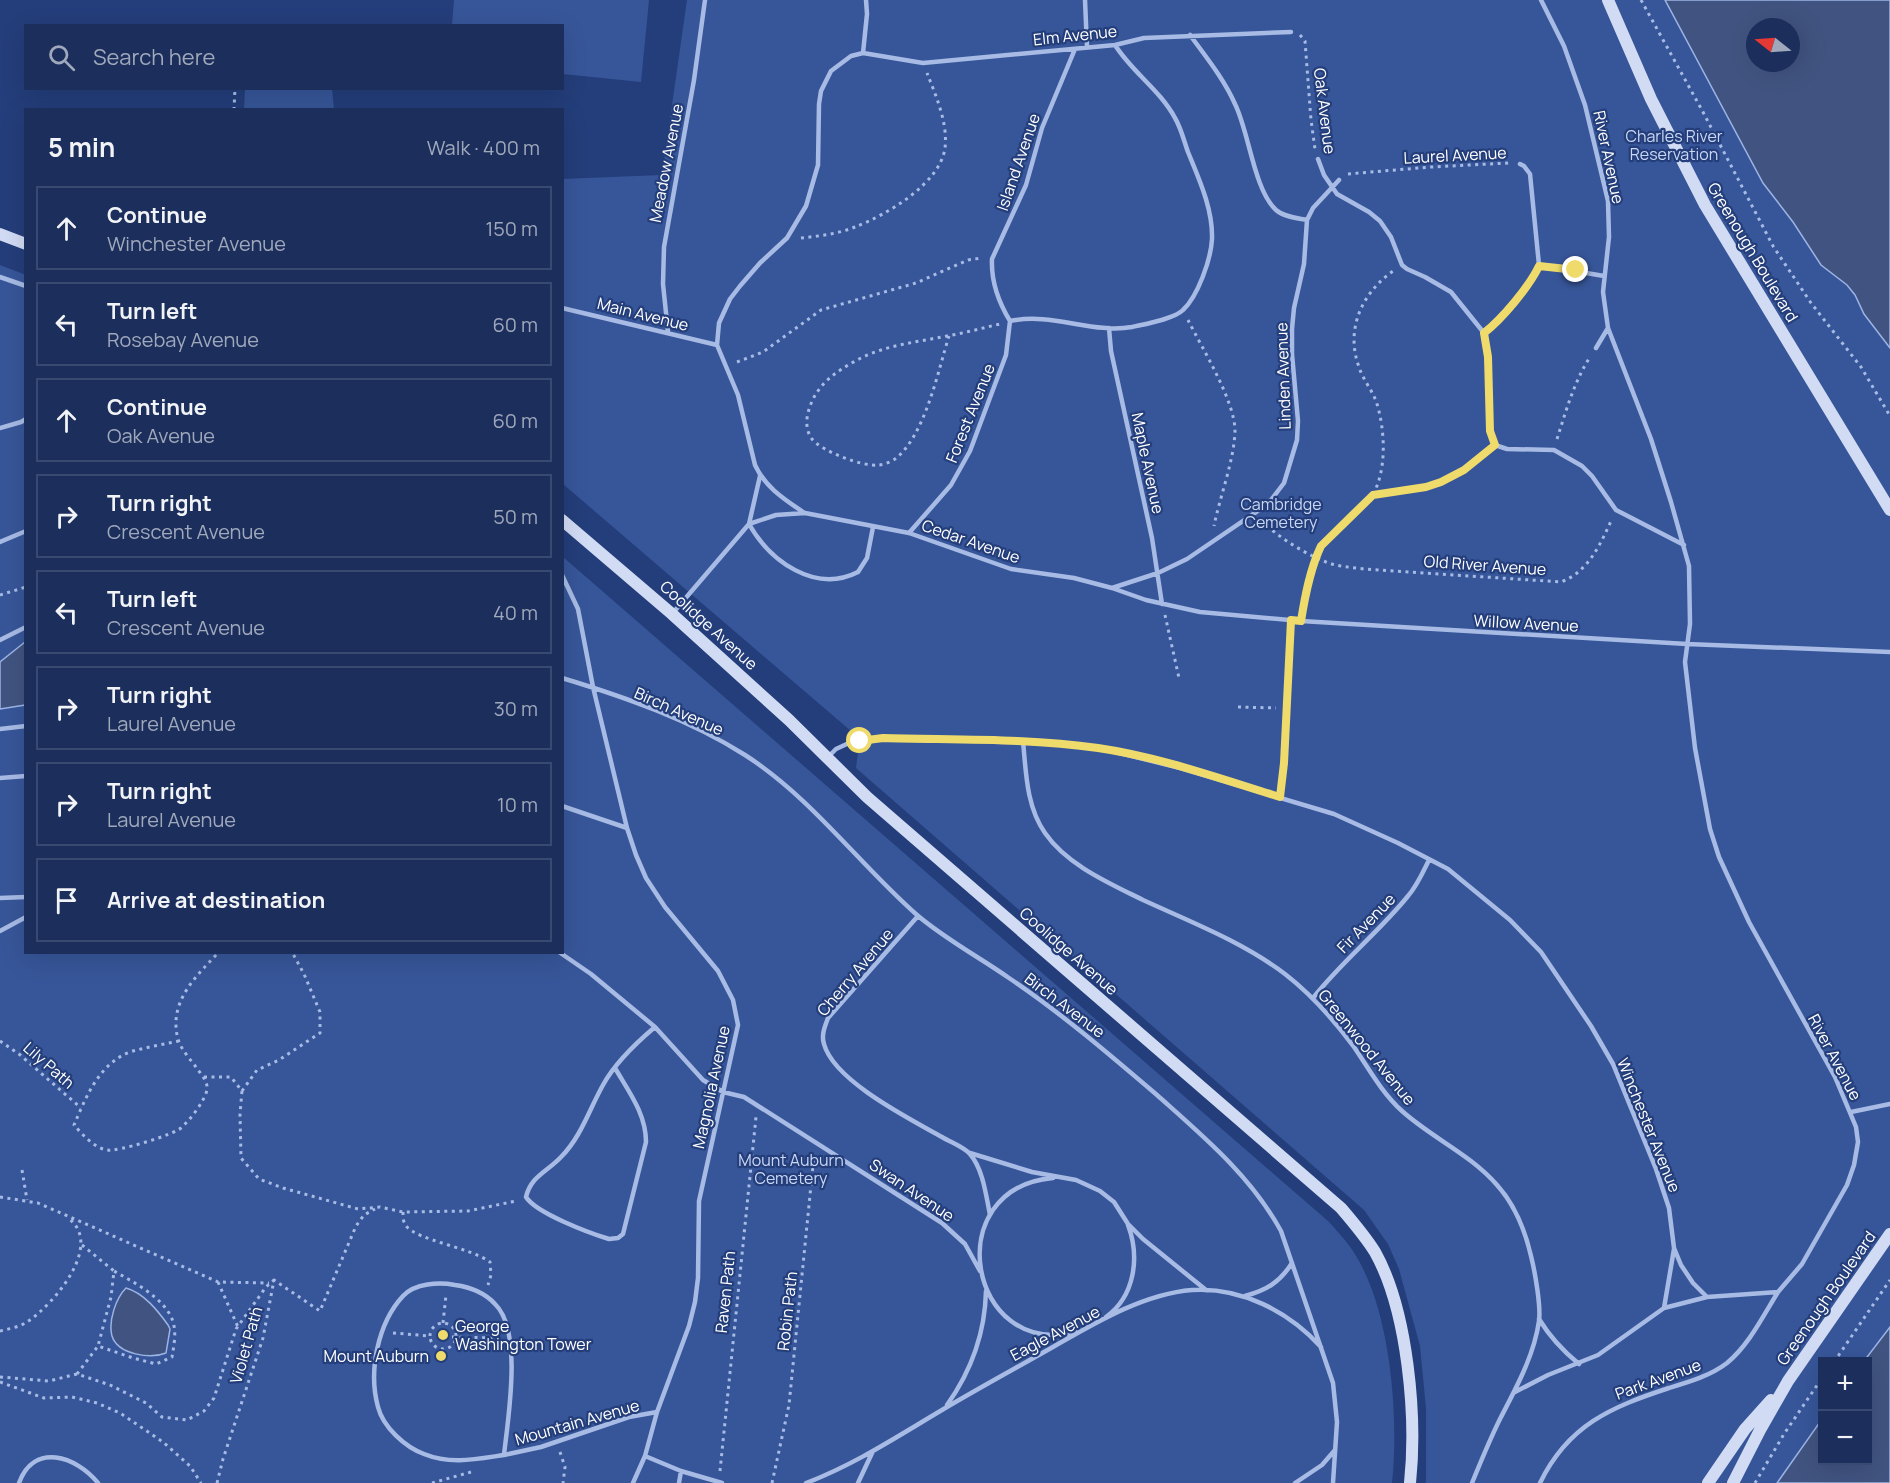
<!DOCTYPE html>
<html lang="en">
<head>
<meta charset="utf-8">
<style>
  :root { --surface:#1b2e5c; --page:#283a65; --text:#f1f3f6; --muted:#a0a8bb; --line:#394a72 }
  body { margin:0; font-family:Manrope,sans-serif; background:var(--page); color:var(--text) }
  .controls { position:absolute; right:18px; bottom:18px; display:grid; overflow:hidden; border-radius:0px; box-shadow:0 6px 24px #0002 }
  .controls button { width:54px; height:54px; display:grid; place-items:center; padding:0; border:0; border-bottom:2px solid var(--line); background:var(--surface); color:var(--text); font:30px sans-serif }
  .compass { position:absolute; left:1746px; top:18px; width:54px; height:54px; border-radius:50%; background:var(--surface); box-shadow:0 6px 24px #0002; rotate:287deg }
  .stop { position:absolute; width:18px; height:18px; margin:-14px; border:4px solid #efdb6b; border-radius:50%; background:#fff }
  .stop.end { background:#efdb6b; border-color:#fff; box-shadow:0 2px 6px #0008 }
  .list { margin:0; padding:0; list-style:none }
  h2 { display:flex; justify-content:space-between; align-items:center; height:78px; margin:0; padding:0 24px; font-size:26px }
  h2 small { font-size:20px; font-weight:400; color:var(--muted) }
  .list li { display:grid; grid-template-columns:39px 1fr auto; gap:18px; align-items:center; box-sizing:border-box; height:84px; margin:0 12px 12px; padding:0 12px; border:2px solid var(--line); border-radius:0px }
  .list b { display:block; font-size:22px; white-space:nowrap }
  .list p { margin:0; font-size:20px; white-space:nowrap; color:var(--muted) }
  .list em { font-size:20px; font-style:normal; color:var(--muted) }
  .icon { flex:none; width:33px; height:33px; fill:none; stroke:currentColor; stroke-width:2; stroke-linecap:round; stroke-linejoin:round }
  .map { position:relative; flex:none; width:1890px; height:1483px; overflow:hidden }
  .search { position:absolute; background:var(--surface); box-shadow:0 6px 24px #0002; left:24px; top:24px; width:540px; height:66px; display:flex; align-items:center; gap:15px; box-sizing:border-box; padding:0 21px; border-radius:0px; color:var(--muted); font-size:22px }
  .panel { position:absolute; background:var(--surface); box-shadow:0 6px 24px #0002; left:24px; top:108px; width:540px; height:846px; border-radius:0px }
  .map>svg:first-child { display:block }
  .green { fill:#375699 }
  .water { fill:#415481; stroke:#9cb4e5; stroke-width:1.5; fill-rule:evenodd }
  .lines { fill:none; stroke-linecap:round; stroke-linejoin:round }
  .path { stroke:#a7bbe5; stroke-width:3; stroke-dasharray:3 4.5; stroke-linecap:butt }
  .lane { stroke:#a7bbe5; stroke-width:4.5 }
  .secondary { stroke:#d1dbf4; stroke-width:12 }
  .route { stroke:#efdb6b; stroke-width:8 }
  .poi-dot { fill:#efdb6b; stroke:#243e7b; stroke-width:2 }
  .labels { text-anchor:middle; stroke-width:4.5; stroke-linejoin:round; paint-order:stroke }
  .street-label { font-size:16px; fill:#fff; stroke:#243e7b }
  .park-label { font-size:16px; fill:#cad7f4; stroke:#243e7b }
  .poi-label { font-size:16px; fill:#fff; stroke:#243e7b; text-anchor:start }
</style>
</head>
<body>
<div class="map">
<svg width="1890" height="1483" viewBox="0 0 1890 1483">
  <rect width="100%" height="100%" fill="#243e7b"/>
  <path class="green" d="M454,0H649L641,82L563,74L562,26L452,25Z
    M687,0H1665L1763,183L1793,222L1821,265L1847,285L1855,295L1864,314L1890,348V1327L1864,1361L1822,1362V1419L1777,1483H1426V1408L1420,1346L1399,1269L1388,1244L1364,1210L856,768L861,731H851L563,484L562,179L662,175Z
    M245,89H332L334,109H244Z
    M0,265L26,275V952H562L563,557L1328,1221C1340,1234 1351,1246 1359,1261C1391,1318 1399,1419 1392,1483H0Z"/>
  <path class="water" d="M1665,0H1890V348L1864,314L1855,295L1847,285L1821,265L1793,222L1763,183ZM1755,27H1791V63H1755Z
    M25,642V705L0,709V662Z
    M126,1288C144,1293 158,1311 168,1325L170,1329L166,1353C151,1359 118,1355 112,1336C108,1321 116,1298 126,1288Z
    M1890,1327V1483H1777L1822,1419V1460H1868V1362L1864,1361Z"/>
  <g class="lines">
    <path class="path" d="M1641,0L1703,112L1773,246L1811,303L1861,367L1890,416
      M1300,35L1305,41L1311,120L1315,149
      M234,110L235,88
      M1348,174L1431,167L1509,163
      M801,238C819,236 838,234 855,227C886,215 940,184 945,148C948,123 936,96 927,73
      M1188,320C1202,348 1235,401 1235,431C1234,461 1220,496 1214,526
      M949,336C938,371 925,436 895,459C890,462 884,465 878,465C863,467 821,451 812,439C806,431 806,421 808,413C815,385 835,372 859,359C886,345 917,342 947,336C965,333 982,328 1000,324
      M737,362L763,352L821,310L916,283L968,260L981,258
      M1557,439C1566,411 1574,382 1590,357
      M1373,495C1401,491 1431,490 1456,475C1467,469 1476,460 1486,452
      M1261,521C1279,537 1303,553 1326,562C1338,567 1351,567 1364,569L1561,582C1588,572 1600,545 1611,521
      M0,595L26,587
      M1303,612L1315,556L1321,546C1335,531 1363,511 1373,494C1387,470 1385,430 1377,404C1373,391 1363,380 1359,367C1345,329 1362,293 1393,271
      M1165,615L1179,678
      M1238,707L1276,708
      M0,1041L19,1054L81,1108
      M179,1041C164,1044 148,1047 133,1051C100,1061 86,1097 74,1125C82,1134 94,1148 107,1150C117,1152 173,1135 181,1128C190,1120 204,1102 207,1090C208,1083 203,1076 198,1070C192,1061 181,1050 178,1039C168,1002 196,976 219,952
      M204,1077H231L242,1091L240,1114L241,1158L259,1179L283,1188L358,1209L380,1207L403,1212L468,1211L516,1201
      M242,1091L257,1070L279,1060L320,1033V1012L304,974L292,952
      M22,1170L27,1200
      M0,1197L38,1203L218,1282L269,1283
      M403,1212C403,1217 403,1222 406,1226C419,1241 469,1247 490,1262L491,1275L488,1285
      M82,1245L114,1271
      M218,1282L238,1327
      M430 1336a13 13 0 1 1 26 0a13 13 0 1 1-26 0Z
      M443,1323L446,1295
      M0,1331C9,1329 19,1327 27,1322C53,1305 105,1245 68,1218
      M393,1333L430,1336
      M452,1337L498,1338
      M1834,1362L1890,1280
      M77,1374L98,1346L133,1358L156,1364L172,1357C174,1345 177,1331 172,1319C163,1297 133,1282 114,1271L111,1297L98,1346
      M0,1377L49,1381L77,1374L110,1385L146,1403L162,1417L187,1420L204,1411L214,1398L236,1329L266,1287L274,1280
      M0,1382L44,1398L72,1397L97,1403L120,1413L163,1442L190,1466L201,1483
      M560,1452L565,1467L563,1483
      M720,1471L756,1117
      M217,1483L223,1459L263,1338L274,1280L320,1311L356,1226L364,1215L375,1209
      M432,1483L471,1472
      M772,1483L789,1405L814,1155
      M1755,1483L1784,1434L1822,1378"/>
    <path class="lane" d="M1085,0L1087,47
      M863,53L867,14L866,0
      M1318,159L1324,175L1337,194L1369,212L1380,221L1391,237L1402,265L1407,269L1425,277L1451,292L1484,333L1487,358L1490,431L1495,445L1507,449L1554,450L1582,466L1592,476L1616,510L1684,545
      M1520,164L1524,166L1530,174L1539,265L1604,276
      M1307,220L1313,208L1339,180
      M0,277L26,286
      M562,308L717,345
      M1010,321C1052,312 1092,334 1132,327C1145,324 1174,319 1183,310C1198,296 1211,259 1212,239C1213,209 1199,179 1188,152C1184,141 1181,128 1175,118C1160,90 1132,72 1115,45
      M1010,321C999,303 991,281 992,259L1026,185L1042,128L1075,49
      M1109,328L1111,351L1152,538L1162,604
      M668,332L663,284L664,247L694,80L705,0
      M1484,333C1503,318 1528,287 1539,265
      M1596,348L1608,328
      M0,428L21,422L26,419
      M760,476L749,524C770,561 815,594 858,572L867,558L873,527
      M803,512C784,499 765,487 755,465L738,395L717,345L719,323L730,299L740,286L760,263L787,238L806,206L818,165L819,104L821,91L831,71L851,56L863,53L923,63L1115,45L1144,38L1291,32
      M909,533L951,485L970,451L1006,355L1010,321
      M0,542L26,531
      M562,575L578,609L593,687L627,828L636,855L646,878L665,907L718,971L733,1000L738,1025L699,1201L698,1278L695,1302L689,1326L657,1412L645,1456L633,1483
      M1112,588L1158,573L1187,559L1268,504L1284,483L1297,440L1298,421L1292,354V329L1294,308L1304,264L1307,220C1297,218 1284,217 1276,210C1254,190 1249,132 1235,104C1224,79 1206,57 1190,35
      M672,614L749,524L776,515L805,513L909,533L1011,569L1074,578L1112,588L1146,600L1200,612L1301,621L1687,644L1890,652
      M0,640L26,627
      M562,678C625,697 690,720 745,755C812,798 858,863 917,915C945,939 979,957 1009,978C1061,1013 1109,1054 1157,1095C1203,1136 1251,1176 1281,1231L1333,1383L1337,1422L1333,1483
      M0,729L26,726
      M1023,741C1026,771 1026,806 1045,833C1067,865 1109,883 1143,900C1191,922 1243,942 1285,974C1312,995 1334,1020 1354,1047C1369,1069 1382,1093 1402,1111C1432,1138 1470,1154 1497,1185C1515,1205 1525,1230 1531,1256C1535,1272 1541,1306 1539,1321C1534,1356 1516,1388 1500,1419C1490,1439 1481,1461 1472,1483
      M829,756L836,749L849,743L883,739L1023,741L1099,748L1180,768L1334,814L1398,843L1448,869L1510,920L1541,952L1591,1026L1613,1064L1656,1169L1669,1208L1674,1248L1681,1265L1693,1283L1707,1297
      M0,778L26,776
      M1280,797L1284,763L1291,620
      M562,806L627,828
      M0,898L26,897
      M918,916L828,1018C825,1026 821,1035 824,1044C834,1081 910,1119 942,1137C950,1142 964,1147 970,1154C983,1169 986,1195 990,1215
      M0,931L26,917
      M559,952L591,974L655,1027L703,1080L723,1092L744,1097L942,1223L965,1244L980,1271
      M1313,998C1342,961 1379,932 1408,896C1417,886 1423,872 1429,860
      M615,1068C629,1092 646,1114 646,1142L623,1234L618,1238L609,1239C589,1233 536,1213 526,1197C531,1176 547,1172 561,1157C581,1137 589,1110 603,1085C615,1063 636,1043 655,1027
      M1851,1112L1890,1104
      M970,1153L1032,1172L1076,1180L1100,1191L1114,1202L1128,1224L1143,1239L1206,1290
      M1053,1178C938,1188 968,1359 1076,1332
      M1245,1296C1267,1290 1280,1282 1292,1263
      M1664,1308L1674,1249
      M1106,1317C1135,1296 1140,1257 1128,1225
      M1539,1319C1550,1337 1563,1351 1579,1364
      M1515,1392L1548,1375L1598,1355L1664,1308L1707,1297L1778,1292L1802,1264L1847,1185L1854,1165L1858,1142L1856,1127L1835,1077L1749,922L1719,857L1710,829L1695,748L1685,662L1690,624L1689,566L1671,502L1651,439L1608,328L1603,292L1609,237L1608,201L1585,105L1564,46L1541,0
      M947,1405C972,1370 985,1334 986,1291
      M504,1455C477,1459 451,1465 424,1454C405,1447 383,1427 378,1407C368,1371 378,1323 403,1296C415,1283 439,1282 455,1285C470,1287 485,1293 495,1304C523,1331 508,1418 504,1455L541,1447L629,1417L657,1412
      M645,1456L681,1471L722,1483
      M19,1483C34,1442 76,1456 98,1483
      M679,1483L681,1471
      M806,1483C854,1465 898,1436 942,1410C979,1388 1016,1368 1053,1347C1095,1323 1143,1294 1192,1290C1241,1287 1288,1311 1321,1347
      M858,1483L873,1451
      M1295,1483L1322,1465L1335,1450
      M1540,1483C1568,1425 1611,1407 1669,1388C1689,1382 1710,1376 1727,1363C1749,1345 1763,1316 1778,1292"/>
    <path class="secondary" d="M1608,0L1651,99L1705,205L1890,510
      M0,234L26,244
      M562,520L672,614L789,720L867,797L1341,1208C1353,1222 1365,1236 1375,1252C1408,1311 1417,1417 1410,1483
      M1708,1483L1745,1429L1771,1400
      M1733,1483L1760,1430L1788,1381L1890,1234"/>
  </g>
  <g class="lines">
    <path class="route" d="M860,741L883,738C955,740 1027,738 1098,748C1160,757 1221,779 1280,797L1284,763L1291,620L1301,621C1305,596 1310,569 1321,546L1373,495L1426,487L1441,482L1464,470L1495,445L1490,431L1488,357L1484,333C1502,319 1529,287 1539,266L1576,270"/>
  </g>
  <g class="poi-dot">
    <circle cx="443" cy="1335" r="6"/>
    <circle cx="441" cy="1356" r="6"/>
  </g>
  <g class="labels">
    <g class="street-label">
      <text transform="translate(1075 35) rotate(-6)" y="6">Elm Avenue</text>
      <text transform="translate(1325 111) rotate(83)" y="6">Oak Avenue</text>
      <text transform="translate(1455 155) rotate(-3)" y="6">Laurel Avenue</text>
      <text transform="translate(1609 157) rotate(78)" y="6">River Avenue</text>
      <text transform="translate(1018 162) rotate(-71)" y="6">Island Avenue</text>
      <text transform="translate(666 163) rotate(-79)" y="6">Meadow Avenue</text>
      <text transform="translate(1753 252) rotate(59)" y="6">Greenough Boulevard</text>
      <text transform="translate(643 314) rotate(14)" y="6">Main Avenue</text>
      <text transform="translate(1283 376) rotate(-92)" y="6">Linden Avenue</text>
      <text transform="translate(970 413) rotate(-68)" y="6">Forest Avenue</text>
      <text transform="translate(1148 463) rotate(78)" y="6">Maple Avenue</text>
      <text transform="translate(971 541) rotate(19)" y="6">Cedar Avenue</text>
      <text transform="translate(1485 565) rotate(4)" y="6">Old River Avenue</text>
      <text transform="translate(1526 623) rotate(3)" y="6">Willow Avenue</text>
      <text transform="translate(709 625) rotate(42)" y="6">Coolidge Avenue</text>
      <text transform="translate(679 711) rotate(24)" y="6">Birch Avenue</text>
      <text transform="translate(1366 923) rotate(-46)" y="6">Fir Avenue</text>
      <text transform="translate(1069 951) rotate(41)" y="6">Coolidge Avenue</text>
      <text transform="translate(855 972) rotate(-50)" y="6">Cherry Avenue</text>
      <text transform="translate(1065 1005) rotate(37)" y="6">Birch Avenue</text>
      <text transform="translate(1367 1047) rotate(51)" y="6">Greenwood Avenue</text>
      <text transform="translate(1835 1057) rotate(62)" y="6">River Avenue</text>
      <text transform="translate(49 1065) rotate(41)" y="6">Lily Path</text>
      <text transform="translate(711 1087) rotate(-78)" y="6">Magnolia Avenue</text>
      <text transform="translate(1649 1125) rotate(68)" y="6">Winchester Avenue</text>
      <text transform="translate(912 1190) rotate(34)" y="6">Swan Avenue</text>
      <text transform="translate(725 1292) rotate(-84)" y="6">Raven Path</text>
      <text transform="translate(1826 1298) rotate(-55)" y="6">Greenough Boulevard</text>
      <text transform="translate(787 1311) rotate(-84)" y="6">Robin Path</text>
      <text transform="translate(1055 1333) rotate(-28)" y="6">Eagle Avenue</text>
      <text transform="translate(246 1345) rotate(-74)" y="6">Violet Path</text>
      <text transform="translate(1658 1379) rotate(-20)" y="6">Park Avenue</text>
      <text transform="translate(577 1422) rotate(-16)" y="6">Mountain Avenue</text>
    </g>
    <g class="park-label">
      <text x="1674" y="142">Charles River<tspan x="1674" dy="18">Reservation</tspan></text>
      <text x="1281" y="510">Cambridge<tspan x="1281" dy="18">Cemetery</tspan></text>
      <text x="791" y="1166">Mount Auburn<tspan x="791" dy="18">Cemetery</tspan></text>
    </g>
    <g class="poi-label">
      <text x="455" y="1332">George<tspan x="455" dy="18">Washington Tower</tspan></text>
      <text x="429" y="1362" text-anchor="end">Mount Auburn</text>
    </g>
  </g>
</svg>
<div class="controls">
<button>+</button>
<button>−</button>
</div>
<svg class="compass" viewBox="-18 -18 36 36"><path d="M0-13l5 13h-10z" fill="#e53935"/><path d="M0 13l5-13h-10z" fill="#a0a8bb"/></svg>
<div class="stop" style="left:860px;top:741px"></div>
<div class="stop end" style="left:1576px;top:270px"></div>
<div class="search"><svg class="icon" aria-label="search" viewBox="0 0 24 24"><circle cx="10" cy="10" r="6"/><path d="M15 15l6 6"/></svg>Search here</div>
<section class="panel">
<h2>5 min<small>Walk · 400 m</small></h2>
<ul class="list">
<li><svg class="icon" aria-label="ahead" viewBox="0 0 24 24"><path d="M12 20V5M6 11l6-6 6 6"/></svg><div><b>Continue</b><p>Winchester Avenue</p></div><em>150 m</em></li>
<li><svg class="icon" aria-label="left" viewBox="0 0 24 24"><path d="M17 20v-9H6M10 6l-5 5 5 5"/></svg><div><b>Turn left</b><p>Rosebay Avenue</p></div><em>60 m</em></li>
<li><svg class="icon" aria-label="ahead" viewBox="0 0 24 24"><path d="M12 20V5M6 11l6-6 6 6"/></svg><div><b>Continue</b><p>Oak Avenue</p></div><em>60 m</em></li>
<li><svg class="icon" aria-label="right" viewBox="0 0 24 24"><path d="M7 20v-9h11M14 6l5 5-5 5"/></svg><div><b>Turn right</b><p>Crescent Avenue</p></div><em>50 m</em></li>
<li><svg class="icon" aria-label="left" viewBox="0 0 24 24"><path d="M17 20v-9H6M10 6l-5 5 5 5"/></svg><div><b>Turn left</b><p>Crescent Avenue</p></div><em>40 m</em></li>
<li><svg class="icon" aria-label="right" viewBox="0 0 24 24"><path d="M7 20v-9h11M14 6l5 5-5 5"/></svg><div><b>Turn right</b><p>Laurel Avenue</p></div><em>30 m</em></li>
<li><svg class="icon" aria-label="right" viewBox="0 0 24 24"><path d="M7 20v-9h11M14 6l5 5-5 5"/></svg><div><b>Turn right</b><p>Laurel Avenue</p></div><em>10 m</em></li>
<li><svg class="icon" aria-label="arrive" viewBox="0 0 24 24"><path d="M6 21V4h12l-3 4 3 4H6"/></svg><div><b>Arrive at destination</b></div></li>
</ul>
</section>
</div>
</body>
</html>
